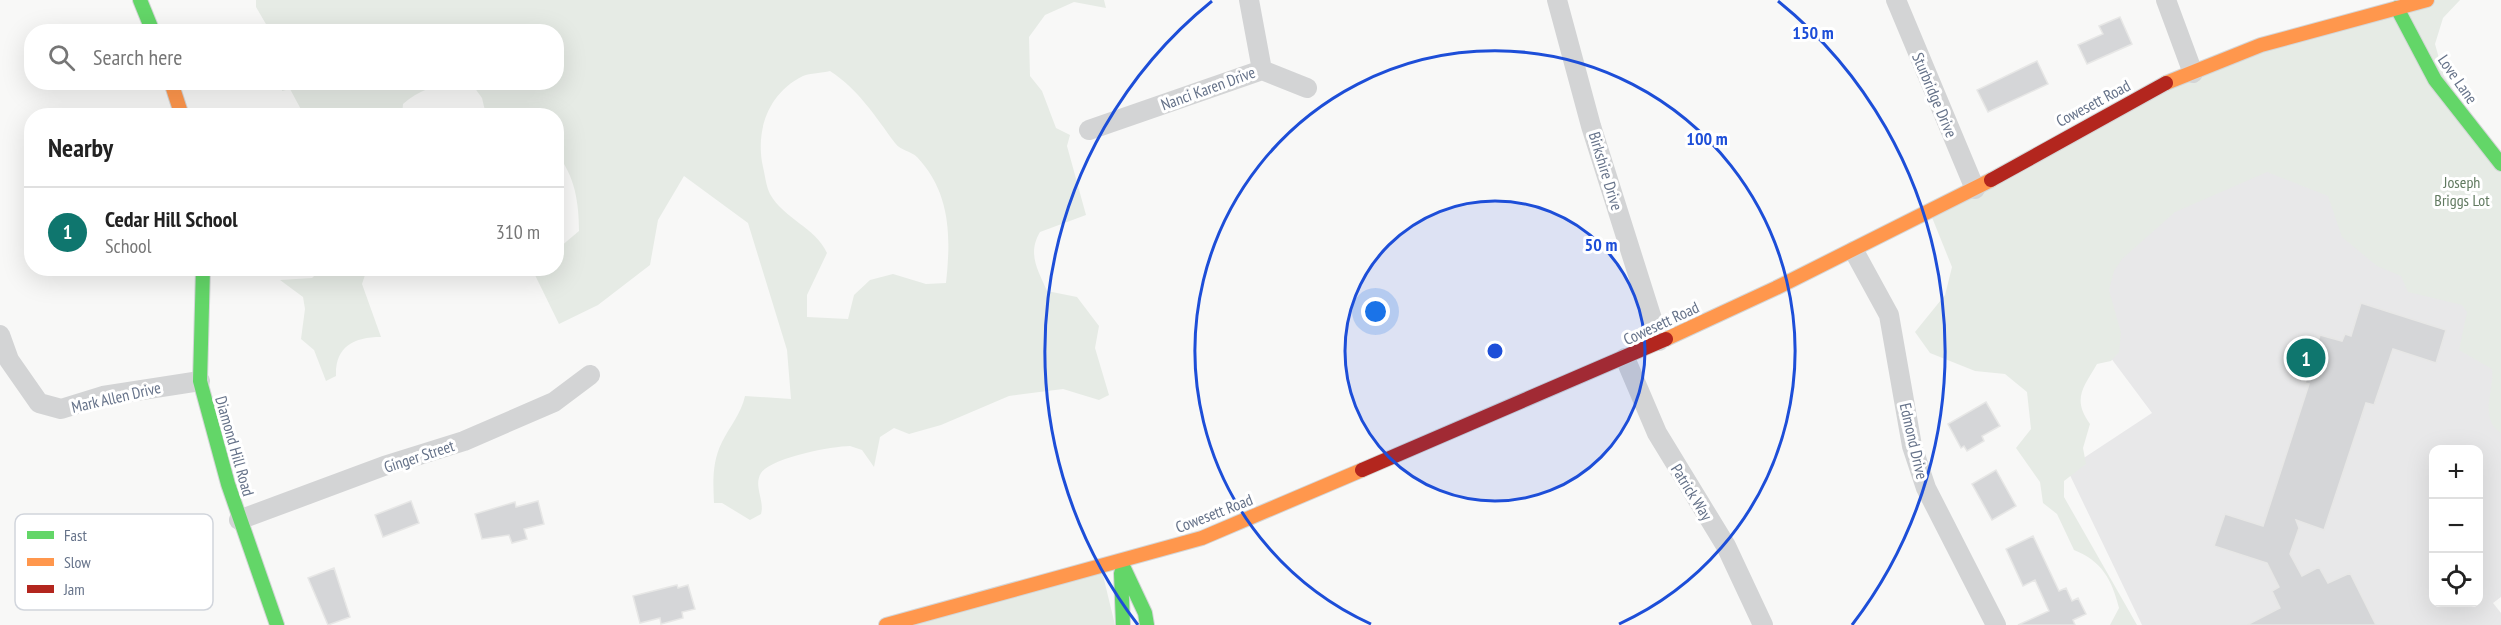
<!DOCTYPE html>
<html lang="en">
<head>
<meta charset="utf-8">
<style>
  :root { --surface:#fff; --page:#f6f6f6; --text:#222; --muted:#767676; --line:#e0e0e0; --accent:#0f766e }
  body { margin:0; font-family:"PT Sans Narrow",sans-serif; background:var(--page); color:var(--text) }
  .controls { position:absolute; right:18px; bottom:18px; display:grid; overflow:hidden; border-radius:12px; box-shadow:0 6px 24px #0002 }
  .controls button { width:54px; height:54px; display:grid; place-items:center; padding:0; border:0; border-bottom:2px solid var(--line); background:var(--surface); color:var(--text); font:30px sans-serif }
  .you { position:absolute; left:1376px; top:312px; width:21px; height:21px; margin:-15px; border:4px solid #fff; border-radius:50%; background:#1a73e8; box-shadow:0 0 0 9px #1a73e833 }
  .badge { display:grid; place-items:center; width:39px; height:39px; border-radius:50%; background:var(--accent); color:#fff; font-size:20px; font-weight:700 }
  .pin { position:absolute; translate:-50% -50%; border:3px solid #fff; box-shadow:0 2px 6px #0006 }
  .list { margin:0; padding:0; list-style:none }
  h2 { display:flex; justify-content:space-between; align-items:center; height:78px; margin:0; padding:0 24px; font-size:26px }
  h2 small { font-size:20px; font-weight:400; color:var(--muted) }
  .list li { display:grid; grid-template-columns:39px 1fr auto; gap:18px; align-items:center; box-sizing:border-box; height:90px; padding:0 24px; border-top:2px solid var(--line) }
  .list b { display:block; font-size:22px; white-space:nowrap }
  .list p { margin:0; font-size:20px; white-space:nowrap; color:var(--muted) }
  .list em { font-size:20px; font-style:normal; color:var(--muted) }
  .icon { flex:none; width:33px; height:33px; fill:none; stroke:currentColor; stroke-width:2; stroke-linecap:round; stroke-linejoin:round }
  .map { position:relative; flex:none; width:2501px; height:625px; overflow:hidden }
  .search { position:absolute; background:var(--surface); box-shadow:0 6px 24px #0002; left:24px; top:24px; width:540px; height:66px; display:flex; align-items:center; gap:15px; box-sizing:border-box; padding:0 21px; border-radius:24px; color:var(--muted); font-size:22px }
  .panel { position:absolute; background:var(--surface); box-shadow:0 6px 24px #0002; left:24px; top:108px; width:540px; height:168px; border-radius:24px }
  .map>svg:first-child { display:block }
  .built { fill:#e8e8e9; fill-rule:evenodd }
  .green { fill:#e6ebe5; fill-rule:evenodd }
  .building { fill:#d5d6d8; stroke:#e7e7e6; stroke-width:1.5 }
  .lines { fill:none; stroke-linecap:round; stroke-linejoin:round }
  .fast-casing { stroke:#d4d6d7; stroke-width:16 }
  .slow-casing { stroke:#d4d6d7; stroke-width:16 }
  .jam-casing { stroke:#d4d6d7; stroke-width:16 }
  .street { stroke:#d3d4d5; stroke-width:20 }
  .fast { stroke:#63d668; stroke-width:14 }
  .slow { stroke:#ff974d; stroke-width:14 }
  .jam { stroke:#b3261e; stroke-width:14 }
  .ring { fill:none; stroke:#1d4ed8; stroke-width:3 }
  .labels { text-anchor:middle; stroke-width:6; stroke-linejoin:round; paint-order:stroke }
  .street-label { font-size:16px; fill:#657289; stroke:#fff }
  .park-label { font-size:16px; fill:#617a60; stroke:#fff }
  .key { fill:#fff; stroke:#d1d5dc; stroke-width:1.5 }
  .key-label { font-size:16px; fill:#657289 }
  .centre { fill:#1d4ed8; stroke:#fff; stroke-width:3 }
  .ring-label { font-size:18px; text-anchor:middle; font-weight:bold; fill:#1d4ed8; stroke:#fff; stroke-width:6; stroke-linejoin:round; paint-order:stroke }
</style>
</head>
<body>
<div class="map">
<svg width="2501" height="625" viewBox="0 0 2501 625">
  <rect width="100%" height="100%" fill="#f8f8f7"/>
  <path class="built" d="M2280,152L2501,294V597L2493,603L2501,613V625H2142L2067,469L2152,413L2069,302L2141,220ZM2434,450H2478V602H2434Z"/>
  <path class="green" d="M256,0H1104L1106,8L1074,2L1045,15L1029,37L1030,76L1042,91L1056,128L1070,135L1067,146L1086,215L1040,232C1027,254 1038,270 1047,291L1077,297L1099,326L1095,348L1109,395L1099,400L1063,389L1009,396L941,425L909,434L894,428L880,437L874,467L862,450L850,446C832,446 771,458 761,473C753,486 765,501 761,514L750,520L722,503H714C713,482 712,462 722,442C730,426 741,414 745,396L791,399L787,350L748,223L684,176L658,220L650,265L598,305L559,324L534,273L543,269L556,268L560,247L579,231C579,203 575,176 557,154L556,116L486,115L482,98L474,87C447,81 424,86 403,104L402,115H304L290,89L282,91V83L556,82V32L270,31L256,7ZM830,71C858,89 875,116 895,143C901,151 911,151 917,157C951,193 951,237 946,283L926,284L893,274L870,280L854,295L848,319L807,317V295L827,253C815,227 784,219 770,194C766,186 765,175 763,167C755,131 768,93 803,76C810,73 822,73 830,71Z
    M2421,0H2460L2443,18L2435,44L2444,76L2501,164V433C2478,419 2495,388 2492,369L2459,350L2467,312L2462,305L2408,292L2401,276L2377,266L2342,237L2328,196L2267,172L2175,212L2122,259L2114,271L2109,290L2121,333L2119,352L2111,361L2097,364C2083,388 2072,399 2090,424L2083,448L2086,464L2064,481V497L2137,625H2110L2119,608C2112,580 2102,561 2074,550L2057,514L2043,503L2040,482L2016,448L2031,429L2027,392L2005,374L1975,371L1930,353L1915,332L1945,295L1952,267L1929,210L2170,79Z
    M321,269H367L362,284L381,337C353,337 335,347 336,376L326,381L314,350L301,339L305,309L303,297L280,280L312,278Z
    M1101,567L1115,625H878Z"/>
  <path class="building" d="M2120,17L2132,44L2087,64L2078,45L2103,34L2099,26Z
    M2037,61L2048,84L1988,112L1977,90Z
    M2361,303L2446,330L2436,363L2393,349L2374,405L2366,403L2324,530L2296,520L2299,528L2290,554L2302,576L2319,567L2328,583L2350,573L2376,625H2247L2280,608L2272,591L2279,587L2267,563L2214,546L2225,514L2263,526L2309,384L2305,383L2320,335L2342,341L2345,334L2351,336Z
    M1986,402L2000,426L1982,436L1984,441L1967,451L1964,446L1961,448L1948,424Z
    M1996,470L2016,506L1992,520L1972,484Z
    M411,501L419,523L383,537L375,515Z
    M538,501L544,524L524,529L527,539L512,543L509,535L482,539L475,514L515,502L516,507Z
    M2033,536L2059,591L2066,588L2072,601L2078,598L2086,614L2073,620L2075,625H2018L2049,611L2035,580L2023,586L2006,549Z
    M334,568L350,617L328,625L308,578Z
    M677,585L678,588L688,585L695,609L682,612L683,618L661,624L660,618L640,623L633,596Z"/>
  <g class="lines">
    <g class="fast-casing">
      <path id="fast" d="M140,0L153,32
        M2397,8L2435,80L2501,164
        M203,268L200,381L228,484L277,625
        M1121,562L1145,613L1147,625
        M1121,573L1123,625"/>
    </g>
    <g class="slow-casing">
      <path id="slow" d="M171,82L182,116
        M2166,83L2261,45L2427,0
        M1666,339L1776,288L1991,180
        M886,625L1202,538L1362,470"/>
    </g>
    <g class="jam-casing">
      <path id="jam" d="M1991,180L2166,83
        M1362,470L1666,339"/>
    </g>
    <path class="street" d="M1249,0L1262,70
      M1557,0L1591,126L1659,341
      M1896,0L1975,189
      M2166,0L2193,73
      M1262,70L1307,88
      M1089,130L1262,70
      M1854,251L1889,315L1912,446L1926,488L1996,625
      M0,335L9,360L39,403L61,409L103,396L200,381
      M1625,358L1657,433L1726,546L1763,625
      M239,520L384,466L464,441L554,402L590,375"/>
    <use href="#fast" class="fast"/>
    <use href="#slow" class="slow"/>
    <use href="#jam" class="jam"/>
  </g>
  <circle cx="1495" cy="351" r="150" fill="#1d4ed8" fill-opacity=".12"/>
  <g class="ring">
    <circle cx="1495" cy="351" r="150"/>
    <path d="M1371 624A300 300 0 1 1 1619 624"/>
    <path d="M1138 625A450 450 0 0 1 1212 1M1778 1A450 450 0 0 1 1852 625"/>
  </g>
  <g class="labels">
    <g class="street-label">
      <text transform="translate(2458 79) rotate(55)" y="6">Love Lane</text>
      <text transform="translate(1208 88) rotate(-20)" y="6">Nanci Karen Drive</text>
      <text transform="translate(1935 95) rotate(67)" y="6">Sturbridge Drive</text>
      <text transform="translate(2093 103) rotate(-28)" y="6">Cowesett Road</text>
      <text transform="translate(1606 171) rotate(73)" y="6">Birkshire Drive</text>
      <text transform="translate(1661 323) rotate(-25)" y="6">Cowesett Road</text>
      <text transform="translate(116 397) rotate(-13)" y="6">Mark Allen Drive</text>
      <text transform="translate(1914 441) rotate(77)" y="6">Edmond Drive</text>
      <text transform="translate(235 446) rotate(74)" y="6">Diamond Hill Road</text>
      <text transform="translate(419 456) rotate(-18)" y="6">Ginger Street</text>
      <text transform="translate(1692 492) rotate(58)" y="6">Patrick Way</text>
      <text transform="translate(1214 513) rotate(-21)" y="6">Cowesett Road</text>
    </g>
    <g class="park-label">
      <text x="2462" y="188">Joseph<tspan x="2462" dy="18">Briggs Lot</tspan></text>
    </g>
  </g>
  <rect x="15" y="514" width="198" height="96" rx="9" class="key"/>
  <rect x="27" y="531" width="27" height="8" fill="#63d668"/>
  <rect x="27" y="558" width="27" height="8" fill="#ff974d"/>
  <rect x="27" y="585" width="27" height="8" fill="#b3261e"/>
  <g class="key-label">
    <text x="64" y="541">Fast</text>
    <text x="64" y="568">Slow</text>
    <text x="64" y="595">Jam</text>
  </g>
  <circle cx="1495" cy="351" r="9" class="centre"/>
  <g class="ring-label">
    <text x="1813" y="39">150 m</text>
    <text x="1707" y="145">100 m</text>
    <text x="1601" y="251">50 m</text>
  </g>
</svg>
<div class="controls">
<button>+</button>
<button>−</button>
<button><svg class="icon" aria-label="locate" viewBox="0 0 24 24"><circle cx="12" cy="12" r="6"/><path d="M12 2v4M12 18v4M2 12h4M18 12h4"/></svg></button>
</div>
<div class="you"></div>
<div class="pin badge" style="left:2306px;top:358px">1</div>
<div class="search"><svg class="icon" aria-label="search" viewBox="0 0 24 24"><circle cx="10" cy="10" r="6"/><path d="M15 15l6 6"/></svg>Search here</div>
<section class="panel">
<h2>Nearby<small></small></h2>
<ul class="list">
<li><span class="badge">1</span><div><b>Cedar Hill School</b><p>School</p></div><em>310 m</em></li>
</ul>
</section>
</div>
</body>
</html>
